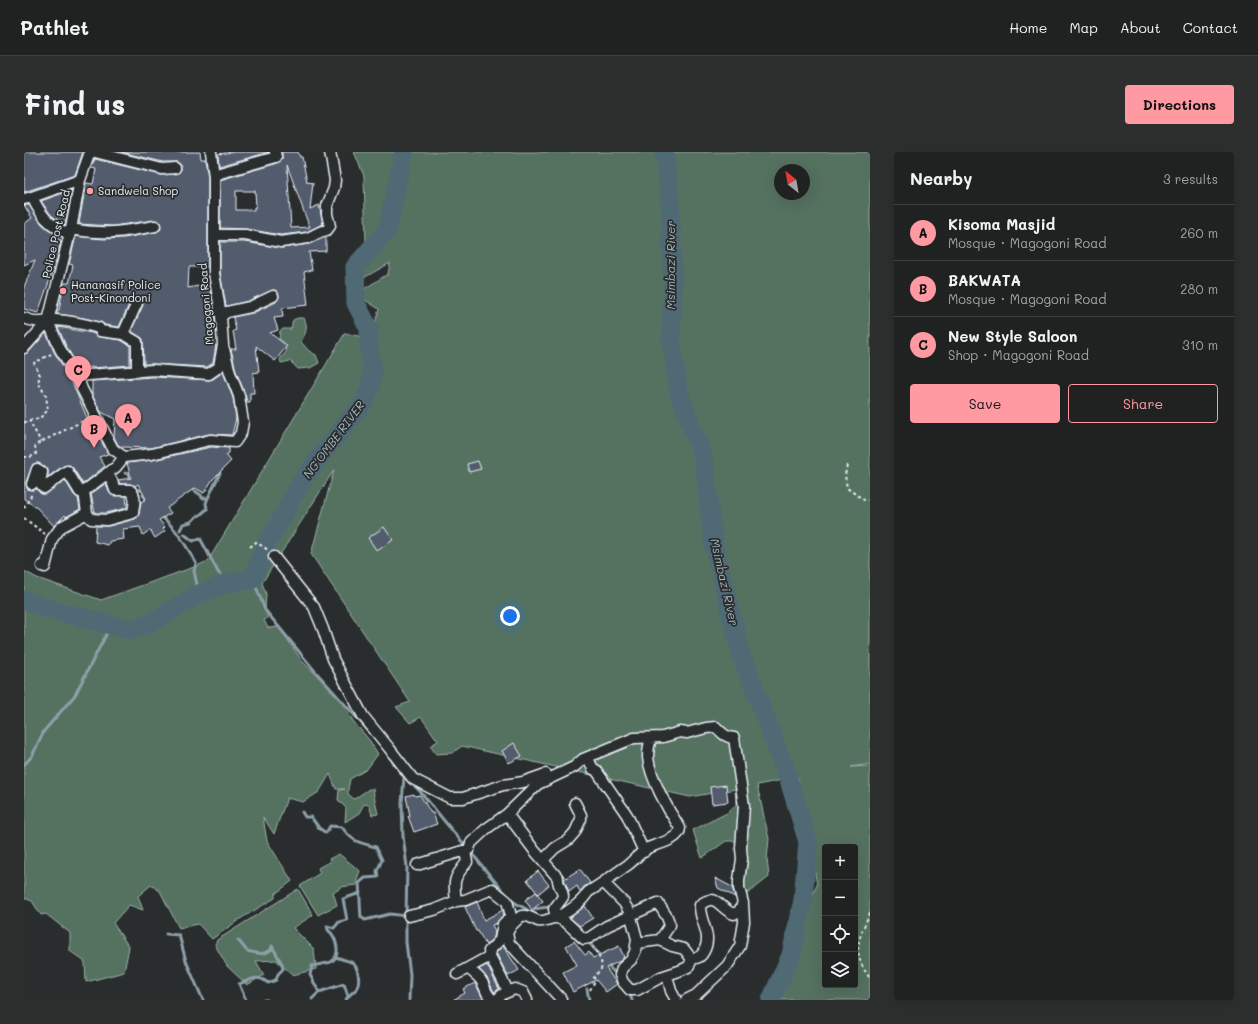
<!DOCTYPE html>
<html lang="en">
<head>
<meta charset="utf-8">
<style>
  :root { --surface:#202222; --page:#2d2f2f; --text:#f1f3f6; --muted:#a2a4a5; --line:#3d3f40; --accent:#ff9aa2 }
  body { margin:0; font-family:Mali,sans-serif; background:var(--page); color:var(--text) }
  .controls { position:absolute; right:12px; bottom:12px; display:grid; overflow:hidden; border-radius:4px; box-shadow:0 4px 16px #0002 }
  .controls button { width:36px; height:36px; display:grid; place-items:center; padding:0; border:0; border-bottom:1px solid var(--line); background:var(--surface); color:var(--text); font:20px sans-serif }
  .compass { position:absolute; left:750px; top:12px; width:36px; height:36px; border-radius:50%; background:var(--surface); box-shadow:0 4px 16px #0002; rotate:329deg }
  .you { position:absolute; left:486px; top:464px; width:14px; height:14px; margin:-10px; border:3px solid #fff; border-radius:50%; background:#1a73e8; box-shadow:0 0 0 6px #1a73e833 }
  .badge { display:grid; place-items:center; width:26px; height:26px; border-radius:50%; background:var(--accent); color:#111; font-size:13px; font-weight:700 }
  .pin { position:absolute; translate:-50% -33px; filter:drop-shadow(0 1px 2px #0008) }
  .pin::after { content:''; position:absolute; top:21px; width:14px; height:12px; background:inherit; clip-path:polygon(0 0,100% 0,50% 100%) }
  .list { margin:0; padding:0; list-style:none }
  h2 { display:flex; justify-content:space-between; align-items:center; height:52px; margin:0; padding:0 16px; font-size:17px }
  h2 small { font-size:13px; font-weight:400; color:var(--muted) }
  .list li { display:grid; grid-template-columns:26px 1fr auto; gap:12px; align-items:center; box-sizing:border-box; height:56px; padding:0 16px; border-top:1px solid var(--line) }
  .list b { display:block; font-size:15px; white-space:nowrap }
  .list p { margin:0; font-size:13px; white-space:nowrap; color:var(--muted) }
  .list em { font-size:13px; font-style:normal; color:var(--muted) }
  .actions { display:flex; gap:8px; padding:12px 16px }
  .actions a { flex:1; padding:9px 0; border:1px solid var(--accent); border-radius:4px; text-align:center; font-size:14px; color:var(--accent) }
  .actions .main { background:var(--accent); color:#111 }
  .icon { flex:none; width:22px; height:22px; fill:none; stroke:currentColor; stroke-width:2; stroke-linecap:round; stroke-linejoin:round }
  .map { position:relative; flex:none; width:846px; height:848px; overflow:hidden; border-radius:4px }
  header { display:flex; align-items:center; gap:24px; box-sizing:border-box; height:56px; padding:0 20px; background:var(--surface); border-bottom:1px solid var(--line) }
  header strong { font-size:19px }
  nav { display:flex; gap:22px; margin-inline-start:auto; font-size:14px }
  .intro { display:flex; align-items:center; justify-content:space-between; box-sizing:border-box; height:96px; padding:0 24px }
  h1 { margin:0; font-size:28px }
  .button { padding:10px 18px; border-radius:4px; background:var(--accent); color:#111; font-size:14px; font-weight:700 }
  main { display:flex; gap:24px; padding:0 24px }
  aside { flex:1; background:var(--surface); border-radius:4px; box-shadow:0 4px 16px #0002 }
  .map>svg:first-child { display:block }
  .green { fill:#557160; stroke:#9eb1ac; fill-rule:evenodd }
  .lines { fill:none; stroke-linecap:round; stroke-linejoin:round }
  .stream { stroke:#8da0a9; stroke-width:3 }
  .river { stroke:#506a75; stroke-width:19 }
  .building { fill:#535b6c; stroke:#e8f1f8; fill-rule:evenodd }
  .street-casing { stroke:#e8f1f8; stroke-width:13 }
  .path { stroke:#e8f1f8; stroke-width:2; stroke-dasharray:3 3; stroke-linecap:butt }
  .street { stroke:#2a2d2e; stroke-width:10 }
  .poi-dot { fill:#ff9aa2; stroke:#2a2d2e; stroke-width:1.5 }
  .labels { text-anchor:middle; stroke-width:3.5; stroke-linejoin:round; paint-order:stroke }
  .poi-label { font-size:11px; fill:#e8f1f8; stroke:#2a2d2e; text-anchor:start }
  .street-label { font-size:11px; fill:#e8f1f8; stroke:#2a2d2e }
  .water-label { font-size:12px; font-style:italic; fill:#a4b4bd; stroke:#2a2d2e }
</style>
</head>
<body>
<header>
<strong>Pathlet</strong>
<nav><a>Home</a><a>Map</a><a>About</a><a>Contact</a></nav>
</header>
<div class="intro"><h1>Find us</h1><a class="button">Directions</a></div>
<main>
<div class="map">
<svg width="846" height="848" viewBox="0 0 846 848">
  <rect width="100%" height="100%" fill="#2a2d2e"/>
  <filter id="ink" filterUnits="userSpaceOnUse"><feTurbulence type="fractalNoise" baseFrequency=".025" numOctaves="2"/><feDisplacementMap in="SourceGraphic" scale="8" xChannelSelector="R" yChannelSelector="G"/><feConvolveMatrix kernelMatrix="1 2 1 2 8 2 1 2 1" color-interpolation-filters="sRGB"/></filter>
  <g filter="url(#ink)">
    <path class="green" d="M330,0H846V612L827,615L846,614V848H742L745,835L793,733L774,625L733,633L745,687L743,707L745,725L718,746V707L715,689H702L678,706L669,678L703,661L712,653L711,637L666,645L438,594L428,601L412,602L406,594L414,589L397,565L386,571L372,555L386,550L287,402L310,318L238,431L242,442L241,458L244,466L240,468L244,476L255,475L278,509L313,543L329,569L346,589L354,602L343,617L326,627L324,637V642L330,647L345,637H349L351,649L354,662L348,663L345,653L340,652L335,661L321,670L322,656L314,648L315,638L321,637H312L306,622L295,640L279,650L263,646L250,682L239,665L243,689L268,729L251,742V746L216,767L188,787L174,772L155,776L136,739L127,733L114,744L119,758L105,753L89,771L105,795L100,820L62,830L61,810L46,799V781L22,762L17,763L8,749L0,746V419L13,426L77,448L170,415L184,409L321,181L347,187L355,157L332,142L364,122L366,111L327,133L342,93L340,24ZM756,18H780V42H756ZM801,695H831V833H801Z
      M274,166H280C285,177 281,181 277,190L285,199L292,203L295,211L286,216L274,217L266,209L257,211L256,207L262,200L260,190L255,187L256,179L259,177H267L269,168Z
      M315,702L336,719L333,727V733L316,735L314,738L309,740L313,753L294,763L276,734L296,721L294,716L307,709L305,707Z
      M274,737L289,763L269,776L290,797L292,817L269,823L252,808L232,809L240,823L223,833L203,814L191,793L193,788Z"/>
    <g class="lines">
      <path class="stream" d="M101,321L104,322L106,328L112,338H117L123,340L119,343L123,348
        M184,346L196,321L192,318
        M137,364C152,376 163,395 172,411L170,419L175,442
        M156,378L159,372L167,370L173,364L176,363L183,357L182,351L184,346H178L177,343L166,336
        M160,382L169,389L176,386L194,420L203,431
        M229,427L241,458L290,518L348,583
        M364,603L380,625L378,651L379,684L383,715L382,764V790L386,823L385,848
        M0,613L8,604L20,579L51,543L87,473
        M388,631C408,651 423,675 443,695
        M278,660L281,665H287L295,676L302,681L306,674L318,675C328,690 336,691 352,695L358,708L353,719L354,725L341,726L335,731C336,743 336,754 337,765L341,768L366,762L382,764
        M446,699C460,716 474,735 490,750C495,754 501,755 506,760L510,757L524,755L527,759
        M142,782L155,783L162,809L179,848
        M214,788L223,799C233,801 238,804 247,798L248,794
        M563,788L577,805
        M312,805C317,807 322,808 327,810C335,814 336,829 333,836C330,841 324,842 322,848
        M583,813L593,823
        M563,837L565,848
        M295,840L286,823L288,814C292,813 305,811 307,810C318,803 312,784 304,778L303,774L310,776L315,770L323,768L319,747L336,741
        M605,840L608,848
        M288,847L295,840L320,832L324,844
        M222,848L215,832C227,828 233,822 244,831L252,828L254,822L259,817L258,812L248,794
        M240,848H243"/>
      <path class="river" d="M640,0L646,46L649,132L647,186L655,241L679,305L690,393L717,502L764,625L784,690L779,748L767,803L747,848
        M0,448L31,459L107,478L128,470L175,442L203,431L229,427L242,392L257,368L270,342L285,319L339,251L346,236L349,218L345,194V177L332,151L331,115L363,78L380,0"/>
    </g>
    <path class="building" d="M0,0H59L51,23L0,40Z
      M97,0H176L177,7H181L184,25V115H165L164,136L185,132L191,165V173H189L190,193H192L189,211L183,215L129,212H120L119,187L107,179L119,153L118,148L115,145H112L107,148L95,175L81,173L77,170L60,166L33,162V158H35L40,131H45L49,113L45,112L52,84L79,87L100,86L132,80L137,77L136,70L130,68L89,74L55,72L62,31L69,32L72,17L67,16L71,7L137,23L152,22L157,18V13L153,10H139Z
      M209,0H245L195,14L194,2Z
      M258,0H274L276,5H278L283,30L289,31L286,57L295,53L299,72L282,80L257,83L222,77L196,76V28L254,11L258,7ZM263,13L284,71L286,75L267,76ZM212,39H231L232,55H230V58H212Z
      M48,38L41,73L27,63L17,49Z
      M0,53H5L18,72L34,84L33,86L37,88L33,107L14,161L0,157V135L11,108L0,113V72L8,66Z
      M302,85V99L285,100L288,118L280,120L284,153L258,156L259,165L250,166L254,178L246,181L263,194L251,209L232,194L235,220L229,221L230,241H226V250H223L221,242L212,219L207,197H212L209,179L212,178L209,165L229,161L252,150L255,144L253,139L249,138L224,149L202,154L196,120V90H220L258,96L285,92Z
      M34,175L68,181L75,185L97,188L106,194V213L68,216V215L55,216L42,194Z
      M22,181L30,200L43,221L50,235L69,280V273L84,302L75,305L81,314L59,332L49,316L46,313L39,314L24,325V318L22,315L13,311L9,312L2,330L3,337L9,338L12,337L17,342H21L41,328L50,343L54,346L56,357L42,365L41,363L30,374L13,356L0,347V202L5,200Z
      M199,220L209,246L212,266L208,283L185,282L127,296L98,295L94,293L90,285L91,267L77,260L68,243V229L129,225L185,228L189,227Z
      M187,295L205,296V301L202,303L207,309L189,327L180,341L171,336L143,356L147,361L135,368L141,375L139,377L141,379L131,386L126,378L119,383L116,375L99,377L100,387L86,389L84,393L71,390L72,374H85L111,367L115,362L117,350L122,347L114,332L111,334L106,332H96L94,328L107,326L103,311L129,308Z
      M454,309L457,317L445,320L443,312Z
      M82,331L85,340L88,343L102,344L103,356L82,361H71L67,342Z
      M360,375L369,388L353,399L344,386Z
      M490,591L498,604L485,611L478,599Z
      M702,633L704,650L688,652L686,635Z
      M390,642L391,644L396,643L407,661H409L413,672L390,680L384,664H386L382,644Z
      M556,717L566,731L560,735L556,740L553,734L545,740L540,727Z
      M514,719L525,733L514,742L503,728Z
      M691,726L708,735L711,745L694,736Z
      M512,740L519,749L508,758L501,748Z
      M453,750L460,768L479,758L480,762L473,771L468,773L471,779L470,785L462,793L454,779H452L441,755Z
      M561,754L569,766L556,774L546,766Z
      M550,789L561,803L565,800L569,806L595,794L600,805L596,809L582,816L593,832L582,840L572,828L549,840L539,820L553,813L542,794Z
      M479,794L495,818L484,824L472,801Z
      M463,813L475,837L470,840L463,826L455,817Z
      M451,831L460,848H429L441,841L439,837Z"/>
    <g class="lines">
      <g class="street-casing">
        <path id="street" d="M71,0L138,17L151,16
          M190,25L196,21L252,5L251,0
          M8,45C17,64 26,74 45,82
          M0,47L8,45L56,28
          M47,77C80,83 99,80 131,74
          M190,83H221L257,90L284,86L296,80L303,78L306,74L303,62V54L310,36L311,28L306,0
          M197,164L203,160L226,155L249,144
          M0,166C15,172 17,168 31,168C46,169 61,172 75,176L76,179L99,182L113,190V220
          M24,169L36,197L53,224L129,218L185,222L195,215L199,193L197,164L190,121V25L187,0
          M99,182L113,151
          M0,196L24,169L47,77L56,28L66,0
          M53,224L58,237L72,264
          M70,264H72L89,297L100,305L128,302L186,288L211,290L217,281L219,270L215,244L206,221L200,197
          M8,332L13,317L18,320L16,331L20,336L43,319L56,340L60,339
          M63,361L67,367L83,368L109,361C110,353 113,344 106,338H91L88,329L83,321
          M250,405L290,455L299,477L309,507L339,564L365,596L389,627L426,646H439L479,633L499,630L522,622
          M18,414L21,415L28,387L37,375L63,361L60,339L92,315L100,305
          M564,606L569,617L572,618L603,663L620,700
          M483,662L510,698L534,726C533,733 539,738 539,745L530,757L531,761L535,764C545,760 558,750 564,740C578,732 591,722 605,712C611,707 617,700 624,696C632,692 656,688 656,676C644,658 626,626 624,605C624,598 625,592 627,586
          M519,708L531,696L544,688L551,680L557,667V663L551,651
          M393,713L445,697L447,691L462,677L483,662L514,632L550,615L559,607L610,586L639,585L656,580L663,581L682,576L692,575C698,581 701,585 710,586L720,654L717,696L718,707L715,728V736L719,751L715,759L710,762C696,758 693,739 676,753C675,770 689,782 680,799C677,805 673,807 667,806L660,797L648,794L636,788L613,791
          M581,729L583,734L600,751L606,761L613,787L611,800L607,808L598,816L596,823L599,830L606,838H613L637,825L655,819L664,815L667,810V806
          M432,749C429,728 430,726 443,710L441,699
          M385,764L410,758L432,749L441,748L468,737L483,749L487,764L479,772L476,788L465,799L466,804L433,822
          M466,804L484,839
          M444,816C448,820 453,823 456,827C462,834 461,844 470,848
          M643,823L647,839L652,848
          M537,847L485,791L483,781L487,774L497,764C505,762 508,767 514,769C521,771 526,765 533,766C543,768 552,781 560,787L565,786L583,774L634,751L643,765L646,773L636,788
          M472,848L479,842L491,837L499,840L503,848
          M662,848L672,843L703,814L716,794L720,770L719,752"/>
      </g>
      <path class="path" d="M5,268L17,290
        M0,271L5,268L15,267L24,258L22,244L14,230L16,223L10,211L27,202
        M0,305H6L12,302L11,293L61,268
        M823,313L821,323L823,336L840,348H846
        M0,356L8,342
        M0,366L21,382
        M226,395L232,390L244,398
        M846,761C834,787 827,801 846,826
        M566,838L571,829L570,825C572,822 575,820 577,817C580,810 572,800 569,795"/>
      <use href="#street" class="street"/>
    </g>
  </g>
  <g class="poi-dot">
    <circle cx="66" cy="39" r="4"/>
    <circle cx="39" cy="139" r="4"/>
  </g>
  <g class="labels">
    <g class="poi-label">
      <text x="74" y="43">Sandwela Shop</text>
      <text x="47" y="137">Hananasif Police<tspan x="47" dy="13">Post-Kinondoni</tspan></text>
    </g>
    <g class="street-label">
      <text transform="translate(32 82) rotate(-77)" y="4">Police Post Road</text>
      <text transform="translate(182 152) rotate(-95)" y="4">Magogoni Road</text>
    </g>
    <g class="water-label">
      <text transform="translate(647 113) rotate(-90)" y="4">Msimbazi River</text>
      <text transform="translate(310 288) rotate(-53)" y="4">NG'OMBE RIVER</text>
      <text transform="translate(700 430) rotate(77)" y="4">Msimbazi River</text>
    </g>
  </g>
</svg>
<div class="controls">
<button>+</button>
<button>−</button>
<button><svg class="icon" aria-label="locate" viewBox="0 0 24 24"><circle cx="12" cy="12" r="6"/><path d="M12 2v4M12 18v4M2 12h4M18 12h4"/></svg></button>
<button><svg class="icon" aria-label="layers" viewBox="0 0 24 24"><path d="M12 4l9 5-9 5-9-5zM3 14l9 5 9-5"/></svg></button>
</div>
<svg class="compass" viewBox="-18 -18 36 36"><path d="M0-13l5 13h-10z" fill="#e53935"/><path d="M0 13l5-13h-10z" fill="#a2a4a5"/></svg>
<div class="you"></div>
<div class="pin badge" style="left:104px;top:285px">A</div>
<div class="pin badge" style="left:70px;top:296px">B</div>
<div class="pin badge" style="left:54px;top:237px">C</div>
</div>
<aside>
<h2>Nearby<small>3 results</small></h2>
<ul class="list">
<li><span class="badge">A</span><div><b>Kisoma Masjid</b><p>Mosque · Magogoni Road</p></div><em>260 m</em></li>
<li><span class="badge">B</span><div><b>BAKWATA</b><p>Mosque · Magogoni Road</p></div><em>280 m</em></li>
<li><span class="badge">C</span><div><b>New Style Saloon</b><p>Shop · Magogoni Road</p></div><em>310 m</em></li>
</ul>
<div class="actions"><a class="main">Save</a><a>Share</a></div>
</aside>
</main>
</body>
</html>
